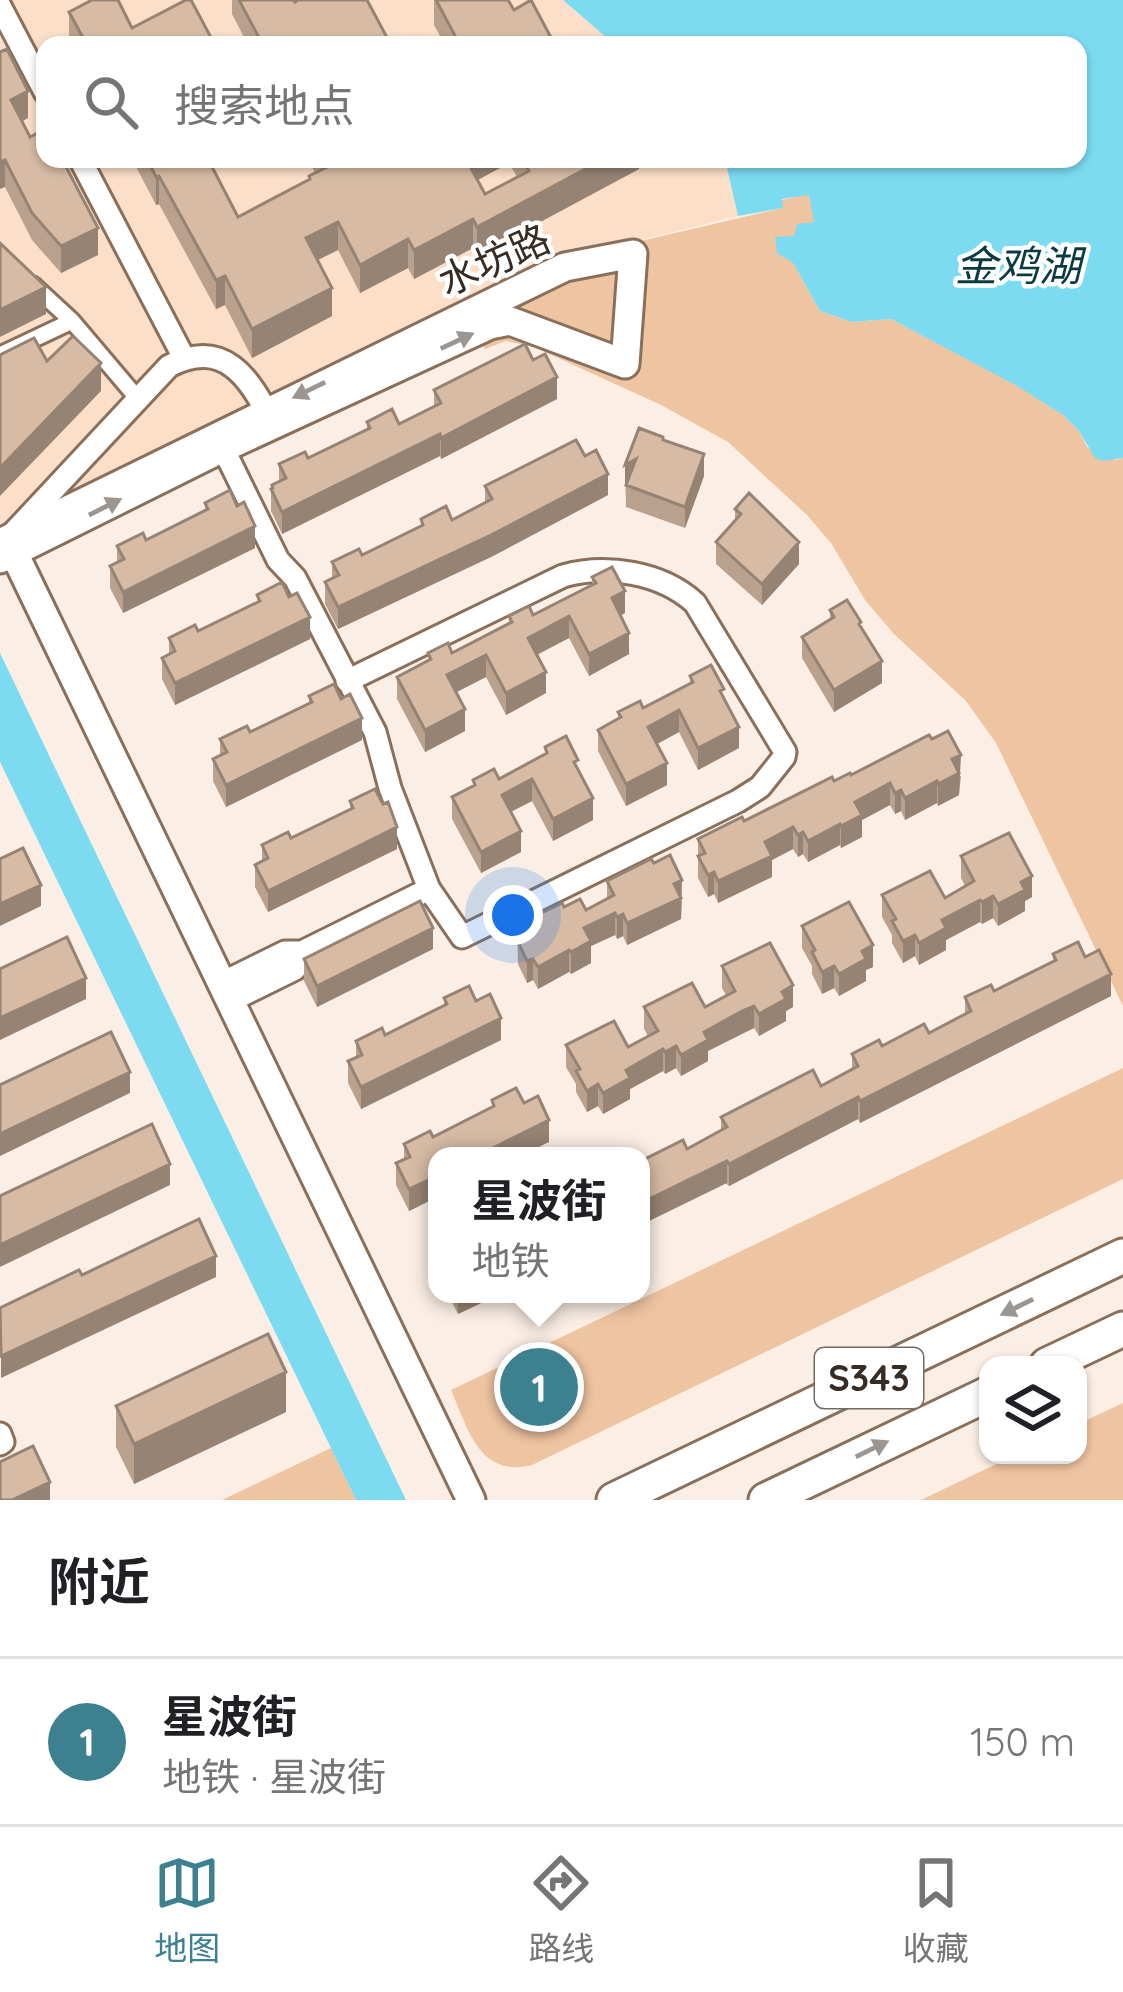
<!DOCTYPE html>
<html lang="zh">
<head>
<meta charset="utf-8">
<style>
  :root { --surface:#fff; --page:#f6f6f6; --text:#202124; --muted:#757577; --line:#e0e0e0; --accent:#3d808f }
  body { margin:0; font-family:Quicksand,"Noto Sans SC",sans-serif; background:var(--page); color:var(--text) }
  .controls { position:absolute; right:36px; bottom:36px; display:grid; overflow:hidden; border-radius:24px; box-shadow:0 3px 9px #0004 }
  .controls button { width:108px; height:108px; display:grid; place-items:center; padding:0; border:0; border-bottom:3px solid var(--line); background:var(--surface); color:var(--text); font:60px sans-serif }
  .you { position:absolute; left:513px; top:915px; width:42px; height:42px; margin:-30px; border:9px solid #fff; border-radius:50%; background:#1a73e8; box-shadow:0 0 0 18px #1a73e833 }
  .badge { display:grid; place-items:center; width:78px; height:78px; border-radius:50%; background:var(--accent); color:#fff; font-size:39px; font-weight:700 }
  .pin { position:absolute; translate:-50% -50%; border:6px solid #fff; box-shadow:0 3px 12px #0006 }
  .popup { position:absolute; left:428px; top:1147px; width:222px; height:156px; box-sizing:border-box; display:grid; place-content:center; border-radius:24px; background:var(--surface); filter:drop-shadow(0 3px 9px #0005); font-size:39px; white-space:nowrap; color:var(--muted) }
  .popup b { font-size:45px; color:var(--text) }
  .popup::after { content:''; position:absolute; left:50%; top:100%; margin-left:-24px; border:24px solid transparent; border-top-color:var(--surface) }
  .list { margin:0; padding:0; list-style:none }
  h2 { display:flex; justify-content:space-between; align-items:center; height:156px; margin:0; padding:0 48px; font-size:51px }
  h2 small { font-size:39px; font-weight:400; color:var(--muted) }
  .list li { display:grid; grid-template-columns:78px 1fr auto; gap:36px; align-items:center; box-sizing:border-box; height:168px; padding:0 48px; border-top:3px solid var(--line) }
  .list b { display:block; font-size:45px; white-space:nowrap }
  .list p { margin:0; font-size:39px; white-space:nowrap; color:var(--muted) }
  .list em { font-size:39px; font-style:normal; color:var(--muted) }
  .icon { flex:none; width:66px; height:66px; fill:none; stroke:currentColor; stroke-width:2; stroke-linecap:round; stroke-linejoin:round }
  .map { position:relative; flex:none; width:1123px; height:1500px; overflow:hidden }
  .search { position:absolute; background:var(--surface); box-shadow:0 3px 9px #0004; left:36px; right:36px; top:36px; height:132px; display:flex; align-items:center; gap:30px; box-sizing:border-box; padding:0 42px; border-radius:24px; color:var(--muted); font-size:45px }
  .sheet { height:324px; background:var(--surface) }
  nav { display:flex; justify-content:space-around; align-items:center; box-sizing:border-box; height:168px; border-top:3px solid var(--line); background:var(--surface); font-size:33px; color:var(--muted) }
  nav a { display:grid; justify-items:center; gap:6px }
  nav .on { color:var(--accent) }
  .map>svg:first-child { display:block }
  .built { fill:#fcdfc8 }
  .green { fill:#efc4a0 }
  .water { fill:#7cdbf1 }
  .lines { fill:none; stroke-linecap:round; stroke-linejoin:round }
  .pedestrian-casing { stroke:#8a705b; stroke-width:21 }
  .minor-casing { stroke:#8a705b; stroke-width:27 }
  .tertiary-casing { stroke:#8a705b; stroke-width:33 }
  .primary-casing { stroke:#8a705b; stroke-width:39 }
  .pedestrian { stroke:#fff; stroke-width:15 }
  .minor { stroke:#fff; stroke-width:21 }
  .tertiary { stroke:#fff; stroke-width:27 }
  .primary { stroke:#fff; stroke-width:33 }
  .wall { fill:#b9a18d; fill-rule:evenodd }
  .shaded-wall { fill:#968373 }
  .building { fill:#d7bba4; stroke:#968373; stroke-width:3 }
  .oneway { fill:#9b9691 }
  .labels { text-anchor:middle; stroke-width:9; stroke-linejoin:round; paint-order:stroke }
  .shield { fill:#fff; stroke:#736b65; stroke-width:3 }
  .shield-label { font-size:36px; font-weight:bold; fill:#372c23 }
  .street-label { font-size:39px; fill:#372c23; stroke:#fff }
  .water-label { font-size:42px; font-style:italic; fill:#0c3a43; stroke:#fff }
</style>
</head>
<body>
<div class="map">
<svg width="1123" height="1500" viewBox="0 0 1123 1500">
  <rect width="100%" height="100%" fill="#fbefe5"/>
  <path class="built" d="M0,0H563L615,45H45V159H725L738,216L568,258L0,532Z"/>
  <path class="green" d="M809,194L815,222L793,263L820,311L852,322L891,319L1018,386L1063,415L1079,431L1087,447L1116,460L1123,458V1006L996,743L966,701L894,634L865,600L831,543L807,515L728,442L661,405L534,347L506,341L485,349L462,307L568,258L782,208V200Z
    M1123,1068V1179L532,1465C479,1478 468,1429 451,1390Z
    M1123,1403V1500H921L1015,1455H1078V1424Z
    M331,1448L356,1500H222Z"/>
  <path class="water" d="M563,0H1123V458L1103,461L1095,458L1079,431L1063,415L1017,386L891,319L852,322L820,311L793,263L777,253L775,237L794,236L797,224L814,222L809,195L782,199L783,208L738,216L725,159H1078V45H615Z
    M0,653L406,1500H356L0,762Z"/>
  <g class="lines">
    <g class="pedestrian-casing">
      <path id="pedestrian" d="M33,285L72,321
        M0,355L72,321L138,399"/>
    </g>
    <g class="minor-casing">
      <path id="minor" d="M0,6L45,92
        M80,159L184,358
        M223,448L278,560L295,578L375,732L390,788L429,889L302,952
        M14,532L169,366C224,338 249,377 272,422
        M347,681L563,576C606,564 661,572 695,603L785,752L784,757L760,787L738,801L462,937L429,889
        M222,983L285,952H302L295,969L230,1001
        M0,1434L3,1442L0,1444"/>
    </g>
    <g class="tertiary-casing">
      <path id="tertiary" d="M0,543L565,267L633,254L625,364L510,321L490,325L223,448L0,559
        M14,553L471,1500"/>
    </g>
    <g class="primary-casing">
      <path id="primary" d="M1047,1365L1123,1329
        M614,1500L1123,1256
        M766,1500L988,1394"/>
    </g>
    <use href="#pedestrian" class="pedestrian"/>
    <use href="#minor" class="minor"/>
    <use href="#tertiary" class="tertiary"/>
    <use href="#primary" class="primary"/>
  </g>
  <path class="wall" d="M232,0H294L391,45H248L232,14Z
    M434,0H508L514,10L555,45H445L434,25Z
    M69,12L132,28L215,45H72L69,40Z
    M0,52L28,118L22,121L98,255L61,273L32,240L5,187Z
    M132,159H230L213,168L238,217L309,180V176L315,173L308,159H639V169L477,256L473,248L414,279L408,268L360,293L338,250L317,260L332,316L252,358L225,305L216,309L159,204L156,205ZM509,163L517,177L485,194L477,180Z
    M434,390L557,399L441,459L440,456L282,534L271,511V489L272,485L279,481V464L308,458L367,429V422L399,424L434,406Z
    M663,440L704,476L685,528L626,507L625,465Z
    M485,486L608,495L493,556L338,629L325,604V582L332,578V562L362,555L421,526V519L452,520L485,502Z
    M205,503L255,548L123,613L110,588V566L117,562V546L146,540L205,510Z
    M735,509L799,564L762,605L716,564V542L735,520Z
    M592,577L625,613L621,615L629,654L589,676L569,638L537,655L546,693L506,715L486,677L456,692L465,731L425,752L397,699V677L428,661V653H452L509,623V616L533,615L592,584Z
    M257,595L310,639L175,705L162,679V658L169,654V638L198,631L257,602Z
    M830,610L861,628L882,683L834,712L802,658V637L830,620Z
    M690,676L724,699L739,748L698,770L679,732L657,744L667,785L626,806L598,751V730L618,719V712L643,708L690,683Z
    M309,696L362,740L226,807L213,781V759L220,756V739L250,732L309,704Z
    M545,747L578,769L593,820L553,841L532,801L511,812L521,852L481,873L452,819V797L473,786V780L499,779L545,754Z
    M851,775L961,776L959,795L938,806L937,803L905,820L901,811L895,814L890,805L862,820V837L841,848L840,845L808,862L803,854L798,857L793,849L772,860V877L718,903L714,894L708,897L698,878V839Z
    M350,801L397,849L268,912L255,887V865L262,861V845L291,838L350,809Z
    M961,856L1032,897L1025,901V911L998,926L993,918L982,924L980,922L946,940V950L919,965L915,956L903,963L892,943V935L882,917V895L945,898L965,886L961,878Z
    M607,881L682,901L681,919L627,945L623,936L617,939L615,935L591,946V963L571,974L569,972L538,989L533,980L527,983L518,964L517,925L564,907L586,910L607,898Z
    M802,926L873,967L866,970V981L839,996L834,988L822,994L812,974V966L802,948Z
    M433,949L317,1007L304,981V959Z
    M1053,954L1085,957L1111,996L860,1123L858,1119L729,1186L687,1149L721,1130V1117L821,1086L852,1070V1054L929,1033L965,1014V997L994,991L1053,962Z
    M722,966L793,1007L786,1011V1021L759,1036L754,1028L742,1033L708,1051V1061L681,1076L676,1068L665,1074L663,1071L630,1089V1099L603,1114L598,1106L587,1112L576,1092V1084L566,1067V1045L628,1047L648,1036L644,1029V1007H705L726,995L722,988Z
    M444,998L476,1001L501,1040L361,1109L348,1083V1061L356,1058V1041L385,1035L444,1005Z
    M492,1100L524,1103L549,1142L437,1156V1197L409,1211L396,1185V1163L404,1160V1144L433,1137L492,1108Z
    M448,1294H500L458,1314Z
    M116,1406L286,1412L134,1484L116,1447Z"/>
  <path class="shaded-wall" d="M28,91V118L11,127V100Z
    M204,159H230L208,171Z
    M465,159H509V163L465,187Z
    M604,159H639V169L477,256V227Z
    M5,160V187L0,189V162Z
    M159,176V204L156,205V177Z
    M473,219V248L414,279V250Z
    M338,222V250L306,266V238Z
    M98,228V255L61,273V246Z
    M408,239V268L360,293V265Z
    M225,276V305L216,309V280Z
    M46,287V314L0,337V310Z
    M332,288V316L252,358V329Z
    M101,363V391L0,496V468Z
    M557,377V399L441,459V438Z
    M440,434V456L282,534V512Z
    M704,454V476L685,528V507Z
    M636,459V481L625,486V465Z
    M608,474V495L493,556L338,629V607Z
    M255,526V548L123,613V592Z
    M799,542V564L762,605V584Z
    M625,591V613L612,620V598Z
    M569,616V638L528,659V638Z
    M310,617V639L175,705V683Z
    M629,633V654L589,676V654Z
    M486,655V677L447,697V675Z
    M882,661V683L834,712V690Z
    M546,672V693L506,715V693Z
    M465,709V731L425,752V730Z
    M679,710V732L648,749V727Z
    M362,718V740L226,807V785Z
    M739,727V748L698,770V748Z
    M961,755L959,795L938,806V784L952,759Z
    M667,763V785L626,806V784Z
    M532,779V801L502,816V795Z
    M937,781V803L905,820V798Z
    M890,783V805L862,820V837L841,848V826L855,802Z
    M901,790V811L895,814V793Z
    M593,798V820L553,841V819Z
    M840,824V845L808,862V841Z
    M397,827V849L268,912V891Z
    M793,827V849L772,860V877L718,903V881L765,842Z
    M521,831V852L481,873V852Z
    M803,832V854L798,857V835Z
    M714,872V894L708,897V875Z
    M1032,876V897L1025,901V911L998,926V904L1021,882Z
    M682,880L681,919L627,945V923L674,884Z
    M41,885V906L0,926V904Z
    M993,896V918L982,924V902Z
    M980,900V922L946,940V950L919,965V943L942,920Z
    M615,913V935L591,946V963L571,974V952L584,928Z
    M623,914V936L617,939V917Z
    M433,928V949L317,1007V986Z
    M915,935V956L903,963V941Z
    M873,945V967L866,970V981L839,996V974L862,951Z
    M569,950V972L538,989V967Z
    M533,959V980L527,983V961Z
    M834,966V988L822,994V972Z
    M1111,974V996L860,1123V1101Z
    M86,978V999L0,1040V1018Z
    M793,985V1007L786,1011V1021L759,1036V1014L782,992Z
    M754,1006V1028L708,1051V1061L681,1076V1055L704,1032Z
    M501,1018V1040L361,1109V1087Z
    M676,1046V1068L665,1074V1052Z
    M663,1049V1071L630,1089V1099L603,1114V1093L626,1070Z
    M130,1072V1093L0,1156V1134Z
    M598,1084V1106L587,1112V1091Z
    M858,1097V1119L729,1186V1164Z
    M549,1120V1142L521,1156H477Z
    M727,1161V1183L641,1225V1203Z
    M170,1164V1185L0,1267V1245Z
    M437,1176V1197L409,1211V1189Z
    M216,1256V1277L1,1378V1356Z
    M458,1294H500L458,1314Z
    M286,1372V1412L134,1484V1444Z
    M50,1482V1500H12Z"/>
  <path class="building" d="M92,0H118L132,28L186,0H191L215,45H87L69,12Z
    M239,0H294L295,2L298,0H367L391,45H263Z
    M436,0H508L514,10L531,0L555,45H460Z
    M7,49L28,91L11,100L30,137L45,129V159H62L98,228L61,246L32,213L5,160L0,162V52Z
    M147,159H208L238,217L310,179L309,176L327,167L323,159H466L485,194L529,171L522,159H604L477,227L473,219L414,250L408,239L360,265L338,222L306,238L332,288L252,329L225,276L216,280L159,176L156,177Z
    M0,243L46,287L0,310Z
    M73,336L101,363L0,468V355L34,338L47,361Z
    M525,344L533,360L545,354L557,377L441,438L440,434L282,512L271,489L273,488L272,485L286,478L279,464L305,452L308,458L370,428L367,422L392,409L399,424L441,403L434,390Z
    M639,428L663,437V440L704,454L685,507L626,485L636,459L625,465Z
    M576,440L585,456L596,450L608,474L493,534L338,607L325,582L339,575L332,562L359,549L362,555L423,525L421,519L446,506L452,520L492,499L485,486Z
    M230,490L237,506L244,502L255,526L123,592L110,566L124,559L117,546L143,533L146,540L208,509L205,503Z
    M749,493L799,542L762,584L716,542L741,514L735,509Z
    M612,567L625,591L612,598L629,633L589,654L569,616L528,638L546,672L506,693L486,655L447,675L465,709L425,730L397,677L431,659L428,653L448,643L452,653L512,622L509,616L529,606L533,615L596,583L592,577Z
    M282,582L289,597L297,593L310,617L175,683L162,658L175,651L169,638L195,625L198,631L260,601L257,595Z
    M847,600L861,622L859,624L882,661L834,690L802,637L834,617L830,610Z
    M711,665L724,689L720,691L739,727L698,748L679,710L648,727L667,763L626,784L598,730L621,717L618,712L640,701L643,708L693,682L690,676Z
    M334,684L341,699L350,694L362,718L226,785L213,759L227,752L220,739L247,726L250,732L312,702L309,696Z
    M948,731L961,755L952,759L959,773L938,784L937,781L905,798L901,790L895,793L890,783L855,802L862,815L841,826L840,824L808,841L803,832L798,835L793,827L765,842L772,856L718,881L714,872L708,875L698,856L705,853L698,839L742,817L744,821L832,777L834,781L850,773L851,775L929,735L932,739Z
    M566,736L578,760L574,762L593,798L553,819L532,779L502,795L521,831L481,852L452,797L475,785L473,780L494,769L499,779L547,753L545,747Z
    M375,789L383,804L388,802L397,827L268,891L255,865L268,858L262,845L288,832L291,838L353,808L350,801Z
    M1009,833L1032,876L1021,882L1025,890L998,904L993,896L982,902L980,900L942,920L946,928L919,943L915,935L903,941L892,921L896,919L882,895L930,871L945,898L974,881L961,856Z
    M23,848L41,885L0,904V859Z
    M670,855L682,880L674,884L681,898L627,923L623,914L617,917L615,913L584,928L591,941L571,952L569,950L538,967L533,959L527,961L518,942L525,939L517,925L562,903L564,907L580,899L586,910L614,895L607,881L651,859L654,863Z
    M420,901L433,928L317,986L304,959Z
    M849,902L873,945L862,951L866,959L839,974L834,966L822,972L812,952L815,950L802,926Z
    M67,937L86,978L0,1018V969Z
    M1078,942L1085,957L1099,950L1111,974L860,1101L858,1097L729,1164L727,1161L641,1203V1161L683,1140L687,1149L727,1127L721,1117L813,1070L821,1086L858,1066L852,1054L879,1040L882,1046L924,1024L929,1033L971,1011L965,997L991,985L994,991L1056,960L1053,954Z
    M770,943L793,985L782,992L786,999L759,1014L754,1006L742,1011L704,1032L708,1040L681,1055L676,1046L665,1052L663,1049L626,1070L630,1078L603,1093L598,1084L587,1091L576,1071L580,1069L566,1045L614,1021L628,1047L658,1031L644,1007L692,983L705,1007L735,991L722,966Z
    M469,986L476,1001L490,994L501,1018L361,1087L348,1061L362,1055L356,1041L382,1028L385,1035L447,1004L444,998Z
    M111,1032L130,1072L0,1134V1085Z
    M516,1088L524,1103L538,1096L549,1120L477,1156H437V1176L409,1189L396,1163L410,1157L404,1144L430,1131L433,1137L494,1106L492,1100Z
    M152,1124L170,1164L0,1245V1196Z
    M199,1219L216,1256L1,1356L0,1308L79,1270L82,1275Z
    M268,1334L286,1372L134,1444L116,1406Z
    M33,1446L50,1482L12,1500H0V1462Z"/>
  <defs><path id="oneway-solid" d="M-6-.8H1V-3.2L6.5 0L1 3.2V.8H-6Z" transform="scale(3)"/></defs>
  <g class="oneway">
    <use href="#oneway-solid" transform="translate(457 341) rotate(-25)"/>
    <use href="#oneway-solid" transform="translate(309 390) rotate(154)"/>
    <use href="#oneway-solid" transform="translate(105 507) rotate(-27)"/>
    <use href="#oneway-solid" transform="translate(1017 1307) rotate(154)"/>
    <use href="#oneway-solid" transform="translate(872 1449) rotate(-26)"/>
  </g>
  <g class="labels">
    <rect class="shield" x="815" y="1348" width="108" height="60" rx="9"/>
    <g class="shield-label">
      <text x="869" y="1391">S343</text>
    </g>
    <g class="street-label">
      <text transform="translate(494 260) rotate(-24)" y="14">水坊路</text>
    </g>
    <g class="water-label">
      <text x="1018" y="281">金鸡湖</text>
    </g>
  </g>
</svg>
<div class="controls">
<button><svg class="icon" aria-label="layers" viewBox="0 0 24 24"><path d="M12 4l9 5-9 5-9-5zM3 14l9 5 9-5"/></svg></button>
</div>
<div class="you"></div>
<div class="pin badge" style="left:539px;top:1387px">1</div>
<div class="popup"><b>星波街</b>地铁</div>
<div class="search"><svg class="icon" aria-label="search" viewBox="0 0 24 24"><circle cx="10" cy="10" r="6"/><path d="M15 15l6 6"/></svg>搜索地点</div>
</div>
<section class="sheet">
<h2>附近<small></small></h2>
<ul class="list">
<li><span class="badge">1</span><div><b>星波街</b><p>地铁 · 星波街</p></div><em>150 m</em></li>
</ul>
</section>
<nav>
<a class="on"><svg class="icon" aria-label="map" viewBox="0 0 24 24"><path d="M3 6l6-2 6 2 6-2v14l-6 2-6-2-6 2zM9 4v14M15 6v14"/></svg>地图</a>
<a><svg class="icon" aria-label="directions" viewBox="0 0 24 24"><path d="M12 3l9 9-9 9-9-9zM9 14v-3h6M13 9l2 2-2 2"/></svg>路线</a>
<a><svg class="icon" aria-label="saved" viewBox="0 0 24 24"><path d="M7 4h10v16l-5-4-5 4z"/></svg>收藏</a>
</nav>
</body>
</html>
